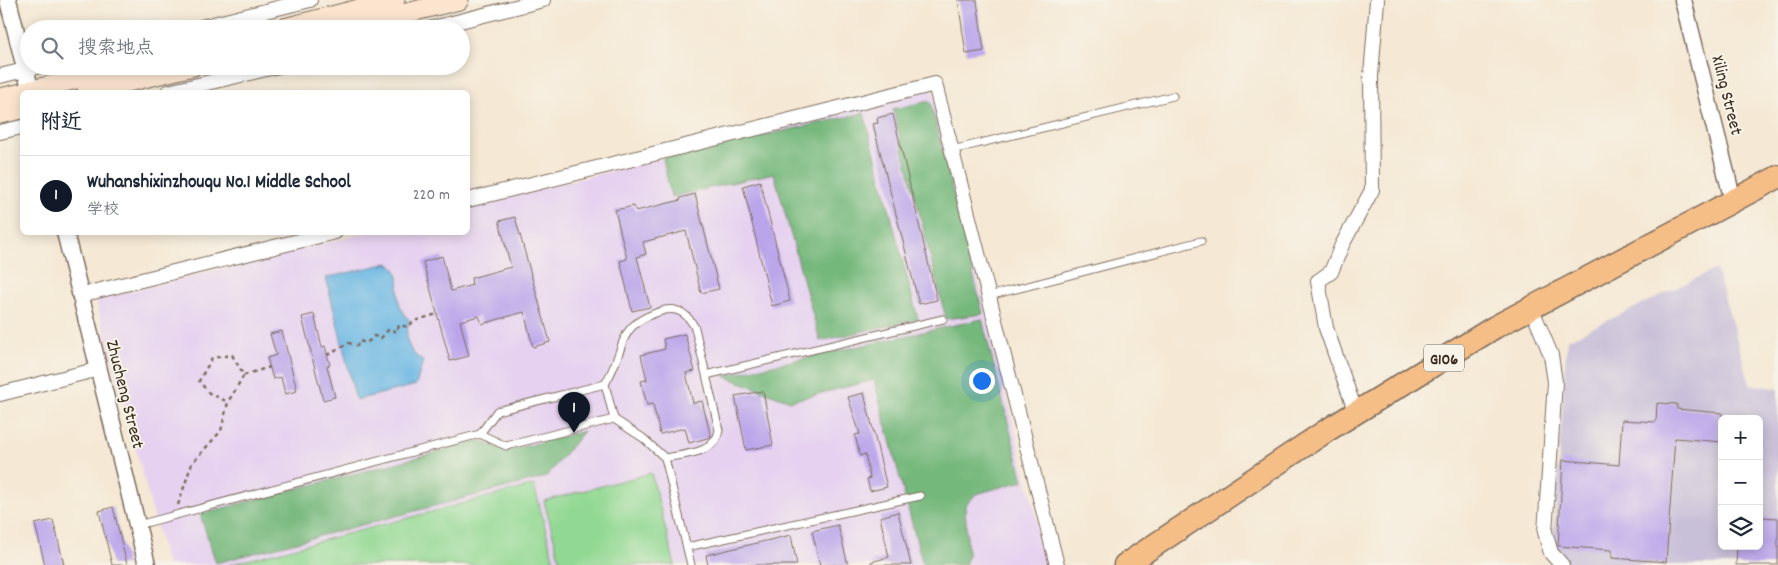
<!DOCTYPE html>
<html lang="zh">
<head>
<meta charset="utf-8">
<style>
  :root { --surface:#fff; --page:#f6f6f7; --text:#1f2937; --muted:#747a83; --line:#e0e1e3; --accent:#111827 }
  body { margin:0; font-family:Dekko,"LXGW WenKai TC",sans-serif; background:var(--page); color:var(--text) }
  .controls { position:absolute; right:15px; bottom:15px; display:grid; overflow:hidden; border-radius:8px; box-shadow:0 2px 12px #0003 }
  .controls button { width:45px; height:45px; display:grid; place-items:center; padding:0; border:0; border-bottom:1px solid var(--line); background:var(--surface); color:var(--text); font:25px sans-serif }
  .you { position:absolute; left:981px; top:380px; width:18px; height:18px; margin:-12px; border:4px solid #fff; border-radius:50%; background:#1a73e8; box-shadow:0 0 0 8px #1a73e833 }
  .badge { display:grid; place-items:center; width:32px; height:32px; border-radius:50%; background:var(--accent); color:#fff; font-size:16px; font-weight:700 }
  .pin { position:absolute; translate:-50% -41px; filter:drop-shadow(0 1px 2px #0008) }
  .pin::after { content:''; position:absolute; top:26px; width:18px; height:15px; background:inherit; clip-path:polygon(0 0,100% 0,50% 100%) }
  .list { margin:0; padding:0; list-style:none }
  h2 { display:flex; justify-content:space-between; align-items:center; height:65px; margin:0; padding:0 20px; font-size:21px }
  h2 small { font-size:16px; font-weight:400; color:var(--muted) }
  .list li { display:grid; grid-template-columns:32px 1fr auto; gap:15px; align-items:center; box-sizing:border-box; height:80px; padding:0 20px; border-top:1px solid var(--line) }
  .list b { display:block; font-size:19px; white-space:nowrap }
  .list p { margin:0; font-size:16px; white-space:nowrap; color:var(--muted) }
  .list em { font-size:16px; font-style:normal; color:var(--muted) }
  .icon { flex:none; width:28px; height:28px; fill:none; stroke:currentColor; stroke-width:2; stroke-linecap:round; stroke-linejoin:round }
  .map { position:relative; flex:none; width:1778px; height:565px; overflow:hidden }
  .search { position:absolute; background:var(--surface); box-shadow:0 2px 12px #0003; left:20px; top:20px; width:450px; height:55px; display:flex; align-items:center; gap:12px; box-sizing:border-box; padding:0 18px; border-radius:28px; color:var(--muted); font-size:19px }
  .panel { position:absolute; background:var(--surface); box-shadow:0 2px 12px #0003; left:20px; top:90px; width:450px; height:145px; border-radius:8px }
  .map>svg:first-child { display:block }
  .built { fill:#e6d2f0 }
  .industrial { fill:#c8bfd8; fill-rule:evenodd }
  .green { fill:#91d892; stroke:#668158 }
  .forest { fill:#74b87c; stroke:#58714d }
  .water { fill:#6ab7e3; stroke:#527080 }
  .building { fill:#baa4eb }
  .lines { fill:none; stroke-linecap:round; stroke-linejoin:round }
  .service-casing { stroke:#7c6c5e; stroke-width:9 }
  .minor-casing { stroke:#7c6c5e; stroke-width:16 }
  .tertiary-casing { stroke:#7c6c5e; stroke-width:19 }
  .secondary-casing { stroke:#7c6c5e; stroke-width:21 }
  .trunk-casing { stroke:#7c6c5e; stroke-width:25 }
  .path { stroke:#7c6c5e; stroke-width:2.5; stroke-dasharray:4 4; stroke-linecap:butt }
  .service { stroke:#fff; stroke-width:7 }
  .minor { stroke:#fff; stroke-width:14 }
  .tertiary { stroke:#fff; stroke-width:16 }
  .secondary { stroke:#fbe5cf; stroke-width:19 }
  .trunk { stroke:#f6be87; stroke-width:22 }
  .labels { text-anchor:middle; stroke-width:4; stroke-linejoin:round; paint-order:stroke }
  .shield { fill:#f7f3e8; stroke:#73665b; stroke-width:1 }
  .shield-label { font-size:16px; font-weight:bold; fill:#3b2a1e }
  .street-label { font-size:18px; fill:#3b2a1e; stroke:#f7f3e8 }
</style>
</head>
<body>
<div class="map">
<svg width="1778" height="565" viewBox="0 0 1778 565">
  <rect width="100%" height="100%" fill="#f7f3e8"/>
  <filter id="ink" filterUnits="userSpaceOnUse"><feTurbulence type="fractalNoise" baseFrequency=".02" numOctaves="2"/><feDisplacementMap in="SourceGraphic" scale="10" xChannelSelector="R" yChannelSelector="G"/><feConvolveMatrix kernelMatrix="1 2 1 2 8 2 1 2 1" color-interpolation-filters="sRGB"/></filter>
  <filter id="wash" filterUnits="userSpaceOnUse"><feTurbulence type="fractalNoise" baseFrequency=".0096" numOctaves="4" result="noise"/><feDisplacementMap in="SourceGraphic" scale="20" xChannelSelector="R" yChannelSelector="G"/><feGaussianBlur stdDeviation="1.12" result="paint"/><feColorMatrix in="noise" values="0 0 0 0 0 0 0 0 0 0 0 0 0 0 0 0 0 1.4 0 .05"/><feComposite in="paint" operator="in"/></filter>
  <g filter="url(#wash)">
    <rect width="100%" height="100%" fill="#f5e8d4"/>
    <path class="built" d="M932,90L1048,565H167L96,300L366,233L468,232V207Z"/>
    <path class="industrial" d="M1716,269L1750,384L1778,389V565H1568L1553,545L1567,340ZM1722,419H1759V546H1722Z"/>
    <path class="green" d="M651,473L675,565H561L544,501Z
      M534,485L555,565H228Z"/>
    <path class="forest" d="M930,101L983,314L946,319L893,109Z
      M864,113L918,319L820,341L774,173L671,197L663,158Z
      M982,319L1023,481L976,494L965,506L968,555L965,565H923L874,380L790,401L724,376Z
      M584,431L546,477L216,563L200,514L480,441L507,451Z"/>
    <path class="water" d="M388,263C410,275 386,297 410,321C403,337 408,352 423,361L416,385L356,400L326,278Z"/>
    <g id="blocks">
      <path class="building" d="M958,0H977L984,51L966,54Z
        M893,114L937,300L919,304L873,124L878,123L877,118Z
        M760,181L790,301L772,306L743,186Z
        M695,194L719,289L701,293L686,231L643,242L646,254L637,257L650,307L632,311L620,261L627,259L615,210L634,206L636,211L681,200L680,198Z
        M515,217L550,342L533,347L524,312L482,324L479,316L460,321L469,356L450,361L423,262L442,256L451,291L472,285L471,278L511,267L499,221Z
        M314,314L322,347L325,346L330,365L327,366L335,397L323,400L302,317Z
        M282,331L297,391L285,394L281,377L273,379L267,358L276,355L270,334Z
        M685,334L695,371L686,373L693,403L702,401L711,437L689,443L685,428L660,434L653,404L647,405L641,381L647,380L641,355L665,349L663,339Z
        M763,391L773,445L746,450L735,396Z
        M864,393L887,487L870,491L867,479L870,478L865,454L860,456L855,435L860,434L848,397Z
        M1657,403L1677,404V409L1722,413V442L1675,438L1666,562L1612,558V550L1558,546L1563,460L1619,465L1622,420L1656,422Z
        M113,507L127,565H112L99,511Z
        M898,512L911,565H871V562L889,557L880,517Z
        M1759,517L1778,518V565H1736L1737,546H1759Z
        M53,520L57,535L64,565H45L35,524Z
        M838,525L848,565H820L812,531Z
        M791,535L797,565H708L706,555Z"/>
    </g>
  </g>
  <g filter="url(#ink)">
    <use href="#blocks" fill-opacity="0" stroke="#7c6c5e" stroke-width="1"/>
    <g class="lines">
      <g class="service-casing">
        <path id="service" d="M952,150L1173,96
          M989,296L1201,241
          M706,375L943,319
          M605,384L614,419L506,446L480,434L497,411L605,384C629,345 613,325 665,310C679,307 689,316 695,328L719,430C716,454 684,454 665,458L643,438L614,419
          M665,458L691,565
          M138,525L480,434
          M687,547L920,496"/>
      </g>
      <g class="minor-casing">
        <path id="minor" d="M193,29L310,0
          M429,29L543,0
          M0,76L41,66
          M168,92L279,66
          M0,132L22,127
          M468,200L935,84L1057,565
          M81,295L335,232
          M1531,307L1551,355L1555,382L1545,532L1551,553L1562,565
          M0,394L99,369
          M1356,413L1326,328L1318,281L1331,272L1342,245L1372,190L1371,76L1377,0"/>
      </g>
      <g class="tertiary-casing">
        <path id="tertiary" d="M8,0L31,92
          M1683,0L1733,201
          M65,232L147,565"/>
      </g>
      <g class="secondary-casing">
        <path id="secondary" d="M280,29L395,0
          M343,29L459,0
          M24,92L129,66
          M87,92L193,66
          M0,98L22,93
          M0,114L22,109"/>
      </g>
      <g class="trunk-casing">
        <path id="trunk" d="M1125,565L1326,431L1495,327L1778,177"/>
      </g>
      <path class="path" d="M327,355L349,343L357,346L359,341L367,343L374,336L381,338L389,329L397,332L399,325L408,327L414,321L437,314
        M244,375L270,367
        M178,505L192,463L221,431L228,402L244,375L232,355L212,358L199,381L209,393L228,402"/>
      <use href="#service" class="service"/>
      <use href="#minor" class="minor"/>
      <use href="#tertiary" class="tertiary"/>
      <use href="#secondary" class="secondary"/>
      <use href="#trunk" class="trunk"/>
    </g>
  </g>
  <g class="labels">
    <rect class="shield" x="1424" y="344.5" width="40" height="27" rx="4"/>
    <g class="shield-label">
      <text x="1444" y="364">G106</text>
    </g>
    <g class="street-label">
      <text transform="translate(1728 95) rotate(76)" y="6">Xiling Street</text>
      <text transform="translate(126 394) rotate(76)" y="6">Zhucheng Street</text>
    </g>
  </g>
</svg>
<div class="controls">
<button>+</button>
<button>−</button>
<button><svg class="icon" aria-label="layers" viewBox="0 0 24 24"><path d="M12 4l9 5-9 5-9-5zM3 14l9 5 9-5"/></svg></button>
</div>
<div class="you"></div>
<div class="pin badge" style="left:574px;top:433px">1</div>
<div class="search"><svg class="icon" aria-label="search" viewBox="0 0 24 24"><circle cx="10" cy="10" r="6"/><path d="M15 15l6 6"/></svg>搜索地点</div>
<section class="panel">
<h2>附近<small></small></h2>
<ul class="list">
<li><span class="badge">1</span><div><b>Wuhanshixinzhouqu No.1 Middle School</b><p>学校</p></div><em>220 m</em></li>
</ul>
</section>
</div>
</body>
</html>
